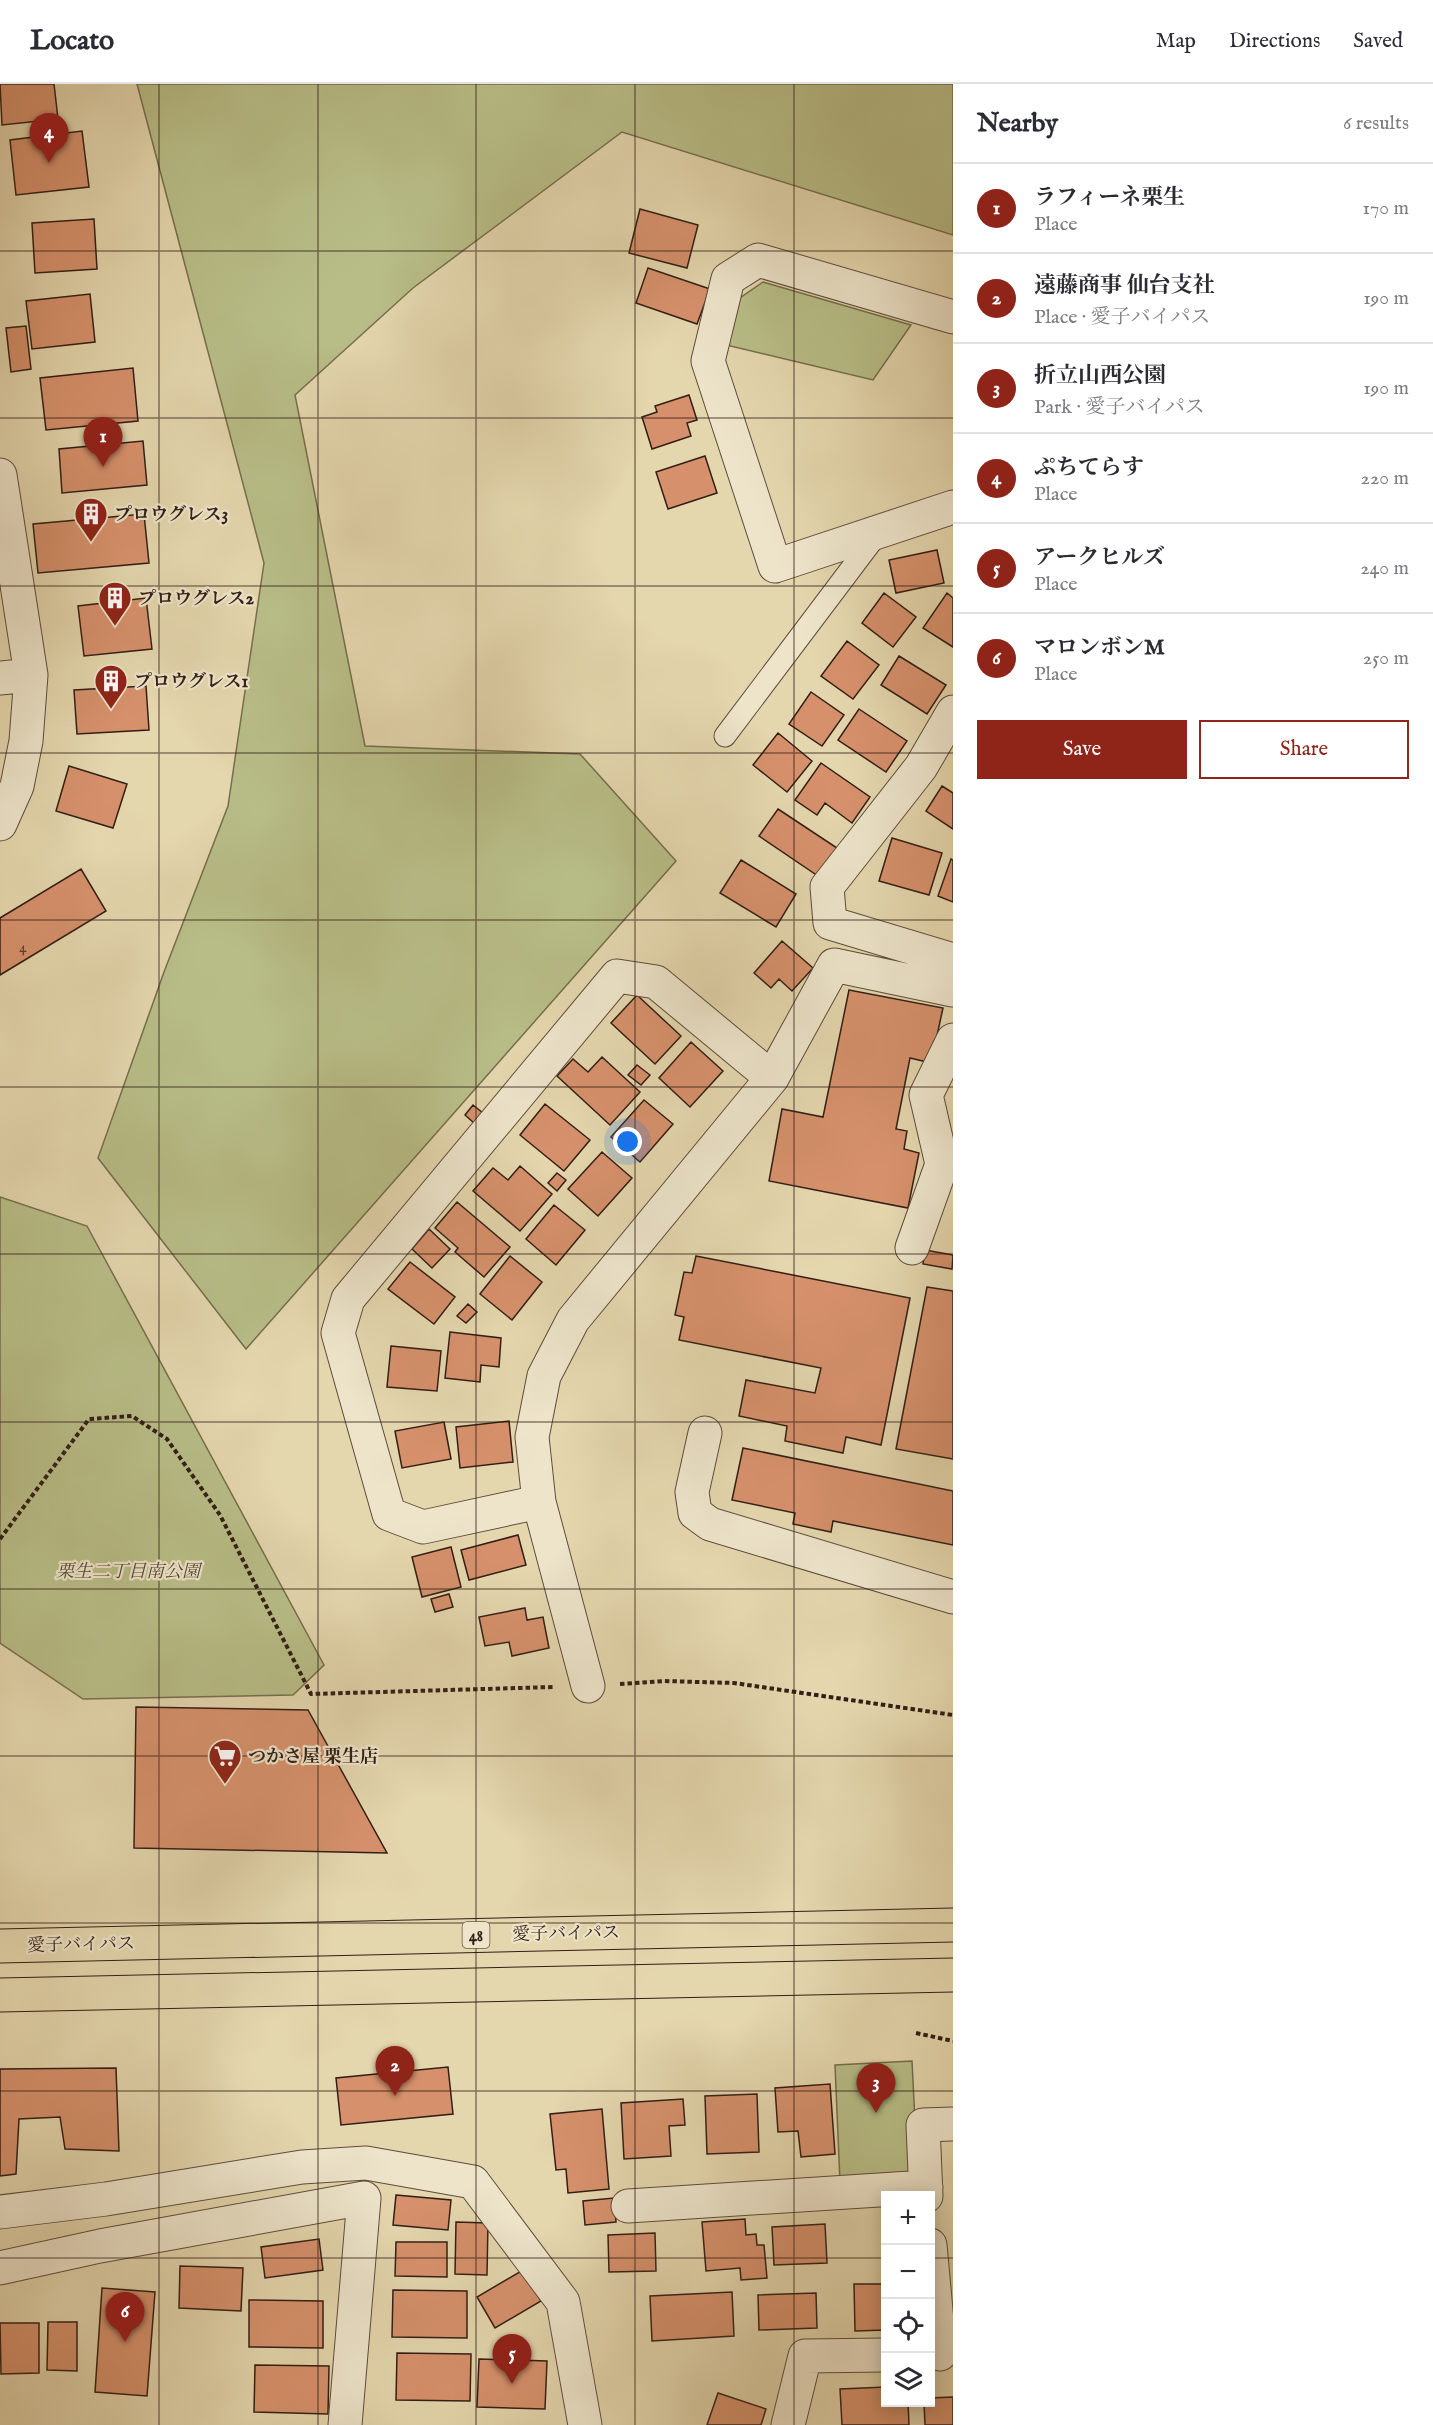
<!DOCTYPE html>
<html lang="en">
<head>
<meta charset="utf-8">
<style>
  :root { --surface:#fff; --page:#f2f2f3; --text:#2b2b33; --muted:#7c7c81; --line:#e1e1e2; --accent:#8f2418 }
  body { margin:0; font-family:"IM FELL English","Noto Serif JP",serif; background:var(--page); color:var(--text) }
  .controls { position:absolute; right:18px; bottom:18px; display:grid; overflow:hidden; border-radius:0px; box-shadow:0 3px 15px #0003 }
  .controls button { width:54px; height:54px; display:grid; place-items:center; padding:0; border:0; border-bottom:2px solid var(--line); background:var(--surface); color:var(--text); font:30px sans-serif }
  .you { position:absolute; left:628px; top:1058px; width:21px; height:21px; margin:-15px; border:4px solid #fff; border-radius:50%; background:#1a73e8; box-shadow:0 0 0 9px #1a73e833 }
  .badge { display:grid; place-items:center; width:39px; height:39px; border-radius:50%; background:var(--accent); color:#fff; font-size:20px; font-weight:700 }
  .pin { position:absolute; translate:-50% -50px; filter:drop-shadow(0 2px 3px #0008) }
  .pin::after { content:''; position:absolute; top:32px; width:21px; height:18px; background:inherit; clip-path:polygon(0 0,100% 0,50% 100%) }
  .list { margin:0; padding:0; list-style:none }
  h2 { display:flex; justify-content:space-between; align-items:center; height:78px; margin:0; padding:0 24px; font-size:26px }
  h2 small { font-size:20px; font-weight:400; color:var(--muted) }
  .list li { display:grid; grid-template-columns:39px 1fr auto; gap:18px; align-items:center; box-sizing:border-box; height:90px; padding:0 24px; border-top:2px solid var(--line) }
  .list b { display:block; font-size:22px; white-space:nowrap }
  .list p { margin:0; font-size:20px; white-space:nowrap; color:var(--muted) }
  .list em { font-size:20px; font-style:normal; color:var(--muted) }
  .actions { display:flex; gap:12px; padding:18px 24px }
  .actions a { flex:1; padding:14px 0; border:2px solid var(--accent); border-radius:0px; text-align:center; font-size:21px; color:var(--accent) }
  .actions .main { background:var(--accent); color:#fff }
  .icon { flex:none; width:33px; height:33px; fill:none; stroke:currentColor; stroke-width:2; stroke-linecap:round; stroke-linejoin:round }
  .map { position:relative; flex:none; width:953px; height:2341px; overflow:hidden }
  header { display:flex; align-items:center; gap:36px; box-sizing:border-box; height:84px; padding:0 30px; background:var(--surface); border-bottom:2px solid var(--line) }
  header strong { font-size:28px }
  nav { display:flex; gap:33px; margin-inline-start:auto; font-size:21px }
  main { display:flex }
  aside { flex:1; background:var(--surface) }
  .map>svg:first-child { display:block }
  .green { fill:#b8bd87; stroke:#756e4e; stroke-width:1.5 }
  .building { fill:#d6916c; stroke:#321e15; stroke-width:1.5 }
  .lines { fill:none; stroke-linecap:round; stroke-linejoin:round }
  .lane-casing { stroke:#5e4c3b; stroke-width:23 }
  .street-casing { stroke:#5e4c3b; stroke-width:35 }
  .highway-casing { stroke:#321e15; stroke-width:35 }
  .path { stroke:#321e15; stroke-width:4; stroke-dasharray:4.5 3; stroke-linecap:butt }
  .lane { stroke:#ede4ca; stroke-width:21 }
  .street { stroke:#ede4ca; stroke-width:33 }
  .highway { stroke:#e4d6ad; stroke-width:33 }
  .grid { fill:none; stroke:#321e15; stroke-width:1.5; stroke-opacity:0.55 }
  .labels { text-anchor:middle; stroke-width:4.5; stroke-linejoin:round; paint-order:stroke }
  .number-label { font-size:15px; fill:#5b3b2b }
  .shield { fill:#ede4ca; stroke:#6a594b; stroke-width:1.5 }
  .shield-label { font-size:16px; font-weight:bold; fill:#321e15 }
  .poi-label { font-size:18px; font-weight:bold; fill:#321e15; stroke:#ede4ca; text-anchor:start }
  .park-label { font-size:18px; font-style:italic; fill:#544632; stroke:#ede4ca }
  .street-label { font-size:18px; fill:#321e15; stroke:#ede4ca }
</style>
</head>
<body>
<header>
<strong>Locato</strong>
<nav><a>Map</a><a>Directions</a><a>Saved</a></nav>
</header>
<main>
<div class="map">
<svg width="953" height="2341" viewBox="0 0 953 2341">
  <rect width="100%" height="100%" fill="#e4d6ad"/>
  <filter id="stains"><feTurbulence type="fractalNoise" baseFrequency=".00333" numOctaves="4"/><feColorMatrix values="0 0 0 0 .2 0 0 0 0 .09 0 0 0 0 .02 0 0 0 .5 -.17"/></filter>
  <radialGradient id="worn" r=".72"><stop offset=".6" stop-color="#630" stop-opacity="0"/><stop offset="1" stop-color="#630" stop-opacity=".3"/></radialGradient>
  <path class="green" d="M137,0H953V151L622,48L413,204L295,311L365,662L580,670L676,777L246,1265L98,1074L164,888L228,722L264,479Z
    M763,198L911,241L873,296L722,260L737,216Z
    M0,1113L87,1142L324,1581L293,1611L83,1615L0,1559Z
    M912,1977L917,2078L904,2094L840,2098L835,1981Z"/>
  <path class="building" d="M0,0H54L58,35L2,41Z
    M82,47L89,103L16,111L10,56Z
    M640,125L698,141L687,184L629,169Z
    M94,135L97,185L35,189L32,139Z
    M648,184L710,205L697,240L636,219Z
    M90,210L95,258L32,265L26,217Z
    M26,242L31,285L11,288L6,244Z
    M133,284L138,337L46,346L40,294Z
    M689,311L697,336L687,339L691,352L652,365L642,333L657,328L655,322Z
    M143,357L147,401L62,409L59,365Z
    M705,372L717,409L668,425L656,388Z
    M144,430L149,479L38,489L33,440Z
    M937,466L944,499L896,509L889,476Z
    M884,509L916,533L893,563L862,539Z
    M947,509L953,514V563L923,544Z
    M146,514L152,565L84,572L78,522Z
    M847,557L879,581L853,615L821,592Z
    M899,572L946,601L927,630L881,601Z
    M146,602L149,646L77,650L74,606Z
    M811,608L844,631L822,662L789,640Z
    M859,625L907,657L886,688L838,656Z
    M778,649L812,677L787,708L753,681Z
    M821,679L870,713L852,739L825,719L817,731L795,716Z
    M69,682L127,700L113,744L56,727Z
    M942,702L953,709V745L926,727Z
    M778,725L837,764L818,792L759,752Z
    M892,754L942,769L929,811L879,797Z
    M951,775L953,776V818L938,812Z
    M741,776L796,810L776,843L720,809Z
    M81,785L106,827L0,891V834Z
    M782,857L813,884L792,907L779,895L771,904L754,889Z
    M849,906L943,924L931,979L910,974L896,1045L907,1047L904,1065L919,1069L908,1124L769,1097L782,1025L823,1033Z
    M637,911L681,952L655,980L611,939Z
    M691,958L723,987L690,1023L659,994Z
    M602,973L640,1008L610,1041L557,992L573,975L588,988Z
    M637,981L650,991L641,1001L628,991Z
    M644,1016L673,1040L640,1078L611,1053Z
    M545,1020L590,1056L564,1087L520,1051Z
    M473,1021L483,1029L474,1039L465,1031Z
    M602,1068L632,1094L598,1132L568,1105Z
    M520,1082L552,1110L520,1147L473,1107L493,1084L508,1096Z
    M557,1089L566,1096L557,1107L548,1099Z
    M457,1118L510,1163L484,1193L455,1168L458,1164L435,1144Z
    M554,1121L585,1146L556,1181L526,1155Z
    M429,1145L450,1165L432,1184L412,1165Z
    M925,1166L953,1171L952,1185L923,1180Z
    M510,1172L542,1198L512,1236L480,1210Z
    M696,1172L910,1214L881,1361L846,1353L843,1369L785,1357L787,1342L739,1332L746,1296L815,1309L821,1284L679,1256L684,1233L675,1231L684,1188L692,1189Z
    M410,1178L455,1213L434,1240L388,1205Z
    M927,1203L953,1207V1375L896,1365Z
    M468,1220L477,1228L466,1239L457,1232Z
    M450,1248L501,1254L499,1283L481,1281L480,1298L445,1294Z
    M391,1262L441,1267L437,1307L387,1303Z
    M509,1337L513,1378L460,1384L456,1343Z
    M444,1338L451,1375L402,1384L395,1347Z
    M743,1364L953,1407V1461L833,1437L831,1448L793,1440L795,1429L732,1416Z
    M518,1451L526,1481L469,1496L461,1466Z
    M451,1463L461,1503L422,1513L412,1473Z
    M449,1510L453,1523L435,1528L431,1515Z
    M525,1524L527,1536L543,1533L549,1564L512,1572L509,1558L485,1562L479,1533Z
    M136,1623L308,1626L387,1769L134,1764Z
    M448,1983L453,2030L341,2041L336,1994Z
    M116,1984L119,2067L65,2065L60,2033L19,2035L16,2090L0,2092V1985Z
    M830,2000L835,2070L801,2073L798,2047L778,2048L775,2004Z
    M757,2010L759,2068L707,2070L705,2012Z
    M683,2015L685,2041L669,2042L671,2072L624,2075L621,2019Z
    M602,2025L609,2105L568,2109L566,2085L556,2086L550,2030Z
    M396,2111L451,2116L448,2146L393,2141Z
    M614,2114L616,2138L585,2141L583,2117Z
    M745,2135L746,2151L756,2150L757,2161H764L767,2194L741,2196L740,2184L706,2187L702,2138Z
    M456,2138L488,2139L487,2191L455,2190Z
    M825,2140L827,2179L774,2181L772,2143Z
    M655,2149L656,2187L609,2188L608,2151Z
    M319,2155L323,2186L265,2194L261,2163Z
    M396,2158H447V2193L395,2192Z
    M180,2182L243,2184L241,2227L179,2224Z
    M523,2186L541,2217L495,2244L477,2213Z
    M854,2200H886V2246L855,2247Z
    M102,2204L155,2208L147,2312L95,2308Z
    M393,2206L467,2207V2254L392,2253Z
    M732,2208L734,2252L652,2257L650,2212Z
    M816,2209L817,2244L759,2246L758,2211Z
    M249,2216L323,2217V2264L249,2263Z
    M48,2238H77V2287L47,2286Z
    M0,2239H39V2289L1,2290Z
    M397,2269L471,2270L470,2317L396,2316Z
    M479,2275L547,2277L545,2325L477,2323Z
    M255,2281L329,2282L328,2330L254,2328Z
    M886,2303V2318H908L909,2341H842L840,2305Z
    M718,2309L766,2325L761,2341H707Z
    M953,2313V2341H925L924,2318H930V2314Z"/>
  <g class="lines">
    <g class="lane-casing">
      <path id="lane" d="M725,652L878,449"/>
    </g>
    <g class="street-casing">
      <path id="street" d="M953,233L758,176L728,195L708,277L775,482L953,423
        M0,391L31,591L26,657L17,702L0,740
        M0,594L31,591
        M953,628L921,683L827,803L830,839L953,876
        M912,1164L942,1080L926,1011L953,956
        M705,1349L692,1408L695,1429L710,1440L953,1513
        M539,1418L423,1443L389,1430L338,1249L348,1215L617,892L656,898L772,994
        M588,1602L539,1418L532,1353L544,1292L573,1236L772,994L834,881L953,906
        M926,2112L923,2041L953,2040
        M628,2122L926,2103
        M0,2128L106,2115L302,2083L366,2079L473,2098L563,2218L585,2341
        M930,2161L940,2270
        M0,2184L100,2162L364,2114L345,2341
        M788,2341L805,2272L886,2271"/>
    </g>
    <g class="highway-casing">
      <path id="highway" d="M0,1862L953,1841
        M0,1911L953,1891"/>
    </g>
    <path class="path" d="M0,1455L89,1335L132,1332L167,1355L220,1431L311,1610L553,1603
      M620,1600L664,1597L734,1599L953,1631
      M916,1949L953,1957"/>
    <use href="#lane" class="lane"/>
    <use href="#street" class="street"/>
    <use href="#highway" class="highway"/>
  </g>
  <path class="grid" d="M159,0V2341M318,0V2341M476,0V2341M635,0V2341M794,0V2341M0,167H953M0,334H953M0,502H953M0,669H953M0,836H953M0,1003H953M0,1170H953M0,1338H953M0,1505H953M0,1672H953M0,1839H953M0,2007H953M0,2174H886M930,2174H953"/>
  <defs>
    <g id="building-pin" transform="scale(1.725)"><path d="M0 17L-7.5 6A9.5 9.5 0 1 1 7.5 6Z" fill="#8f2418" stroke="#ede4ca"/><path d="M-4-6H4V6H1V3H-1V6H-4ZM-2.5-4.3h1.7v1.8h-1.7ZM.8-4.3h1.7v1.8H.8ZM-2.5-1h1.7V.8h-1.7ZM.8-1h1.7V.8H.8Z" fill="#fff"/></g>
    <g id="supermarket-pin" transform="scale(1.725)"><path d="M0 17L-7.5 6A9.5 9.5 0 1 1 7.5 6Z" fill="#8f2418" stroke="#ede4ca"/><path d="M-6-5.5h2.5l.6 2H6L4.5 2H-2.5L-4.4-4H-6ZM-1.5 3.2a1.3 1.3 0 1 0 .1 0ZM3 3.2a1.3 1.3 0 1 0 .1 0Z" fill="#fff"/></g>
  </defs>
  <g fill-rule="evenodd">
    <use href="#building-pin" x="91" y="430"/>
    <use href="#building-pin" x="115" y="514"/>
    <use href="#building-pin" x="111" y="597"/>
    <use href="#supermarket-pin" x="225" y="1672"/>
  </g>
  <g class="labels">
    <g class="number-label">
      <text x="23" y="868">4</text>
    </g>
    <rect class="shield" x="462.5" y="1838" width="27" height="26" rx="4.5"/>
    <g class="shield-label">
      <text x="476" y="1857">48</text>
    </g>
    <g class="poi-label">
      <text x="114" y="436">プロウグレス3</text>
      <text x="138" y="520">プロウグレス2</text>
      <text x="134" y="603">プロウグレス1</text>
      <text x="248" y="1678">つかさ屋 栗生店</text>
    </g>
    <g class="park-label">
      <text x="128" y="1493">栗生二丁目南公園</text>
    </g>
    <g class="street-label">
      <text transform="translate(566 1849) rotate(-1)" y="6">愛子バイパス</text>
      <text transform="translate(81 1860) rotate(-1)" y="6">愛子バイパス</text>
    </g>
  </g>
  <rect width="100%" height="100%" filter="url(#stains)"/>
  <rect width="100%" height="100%" fill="url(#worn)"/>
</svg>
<div class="controls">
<button>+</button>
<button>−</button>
<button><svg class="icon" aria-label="locate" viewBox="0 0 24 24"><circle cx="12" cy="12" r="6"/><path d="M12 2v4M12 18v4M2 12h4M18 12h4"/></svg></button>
<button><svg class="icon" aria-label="layers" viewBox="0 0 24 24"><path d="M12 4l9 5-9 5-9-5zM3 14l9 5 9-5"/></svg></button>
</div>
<div class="you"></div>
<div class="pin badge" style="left:103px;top:383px">1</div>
<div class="pin badge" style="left:395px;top:2012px">2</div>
<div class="pin badge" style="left:876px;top:2029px">3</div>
<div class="pin badge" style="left:49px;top:79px">4</div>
<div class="pin badge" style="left:512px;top:2300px">5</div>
<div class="pin badge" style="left:125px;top:2258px">6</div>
</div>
<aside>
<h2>Nearby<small>6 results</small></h2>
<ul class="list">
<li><span class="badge">1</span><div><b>ラフィーネ栗生</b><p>Place</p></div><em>170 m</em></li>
<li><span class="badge">2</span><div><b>遠藤商事 仙台支社</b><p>Place · 愛子バイパス</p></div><em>190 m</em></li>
<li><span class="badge">3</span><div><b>折立山西公園</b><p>Park · 愛子バイパス</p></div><em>190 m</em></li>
<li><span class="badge">4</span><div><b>ぷちてらす</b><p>Place</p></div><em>220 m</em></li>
<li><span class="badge">5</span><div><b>アークヒルズ</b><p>Place</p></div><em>240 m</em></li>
<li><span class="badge">6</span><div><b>マロンボンM</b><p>Place</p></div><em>250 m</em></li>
</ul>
<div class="actions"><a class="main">Save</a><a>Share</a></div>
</aside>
</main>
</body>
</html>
